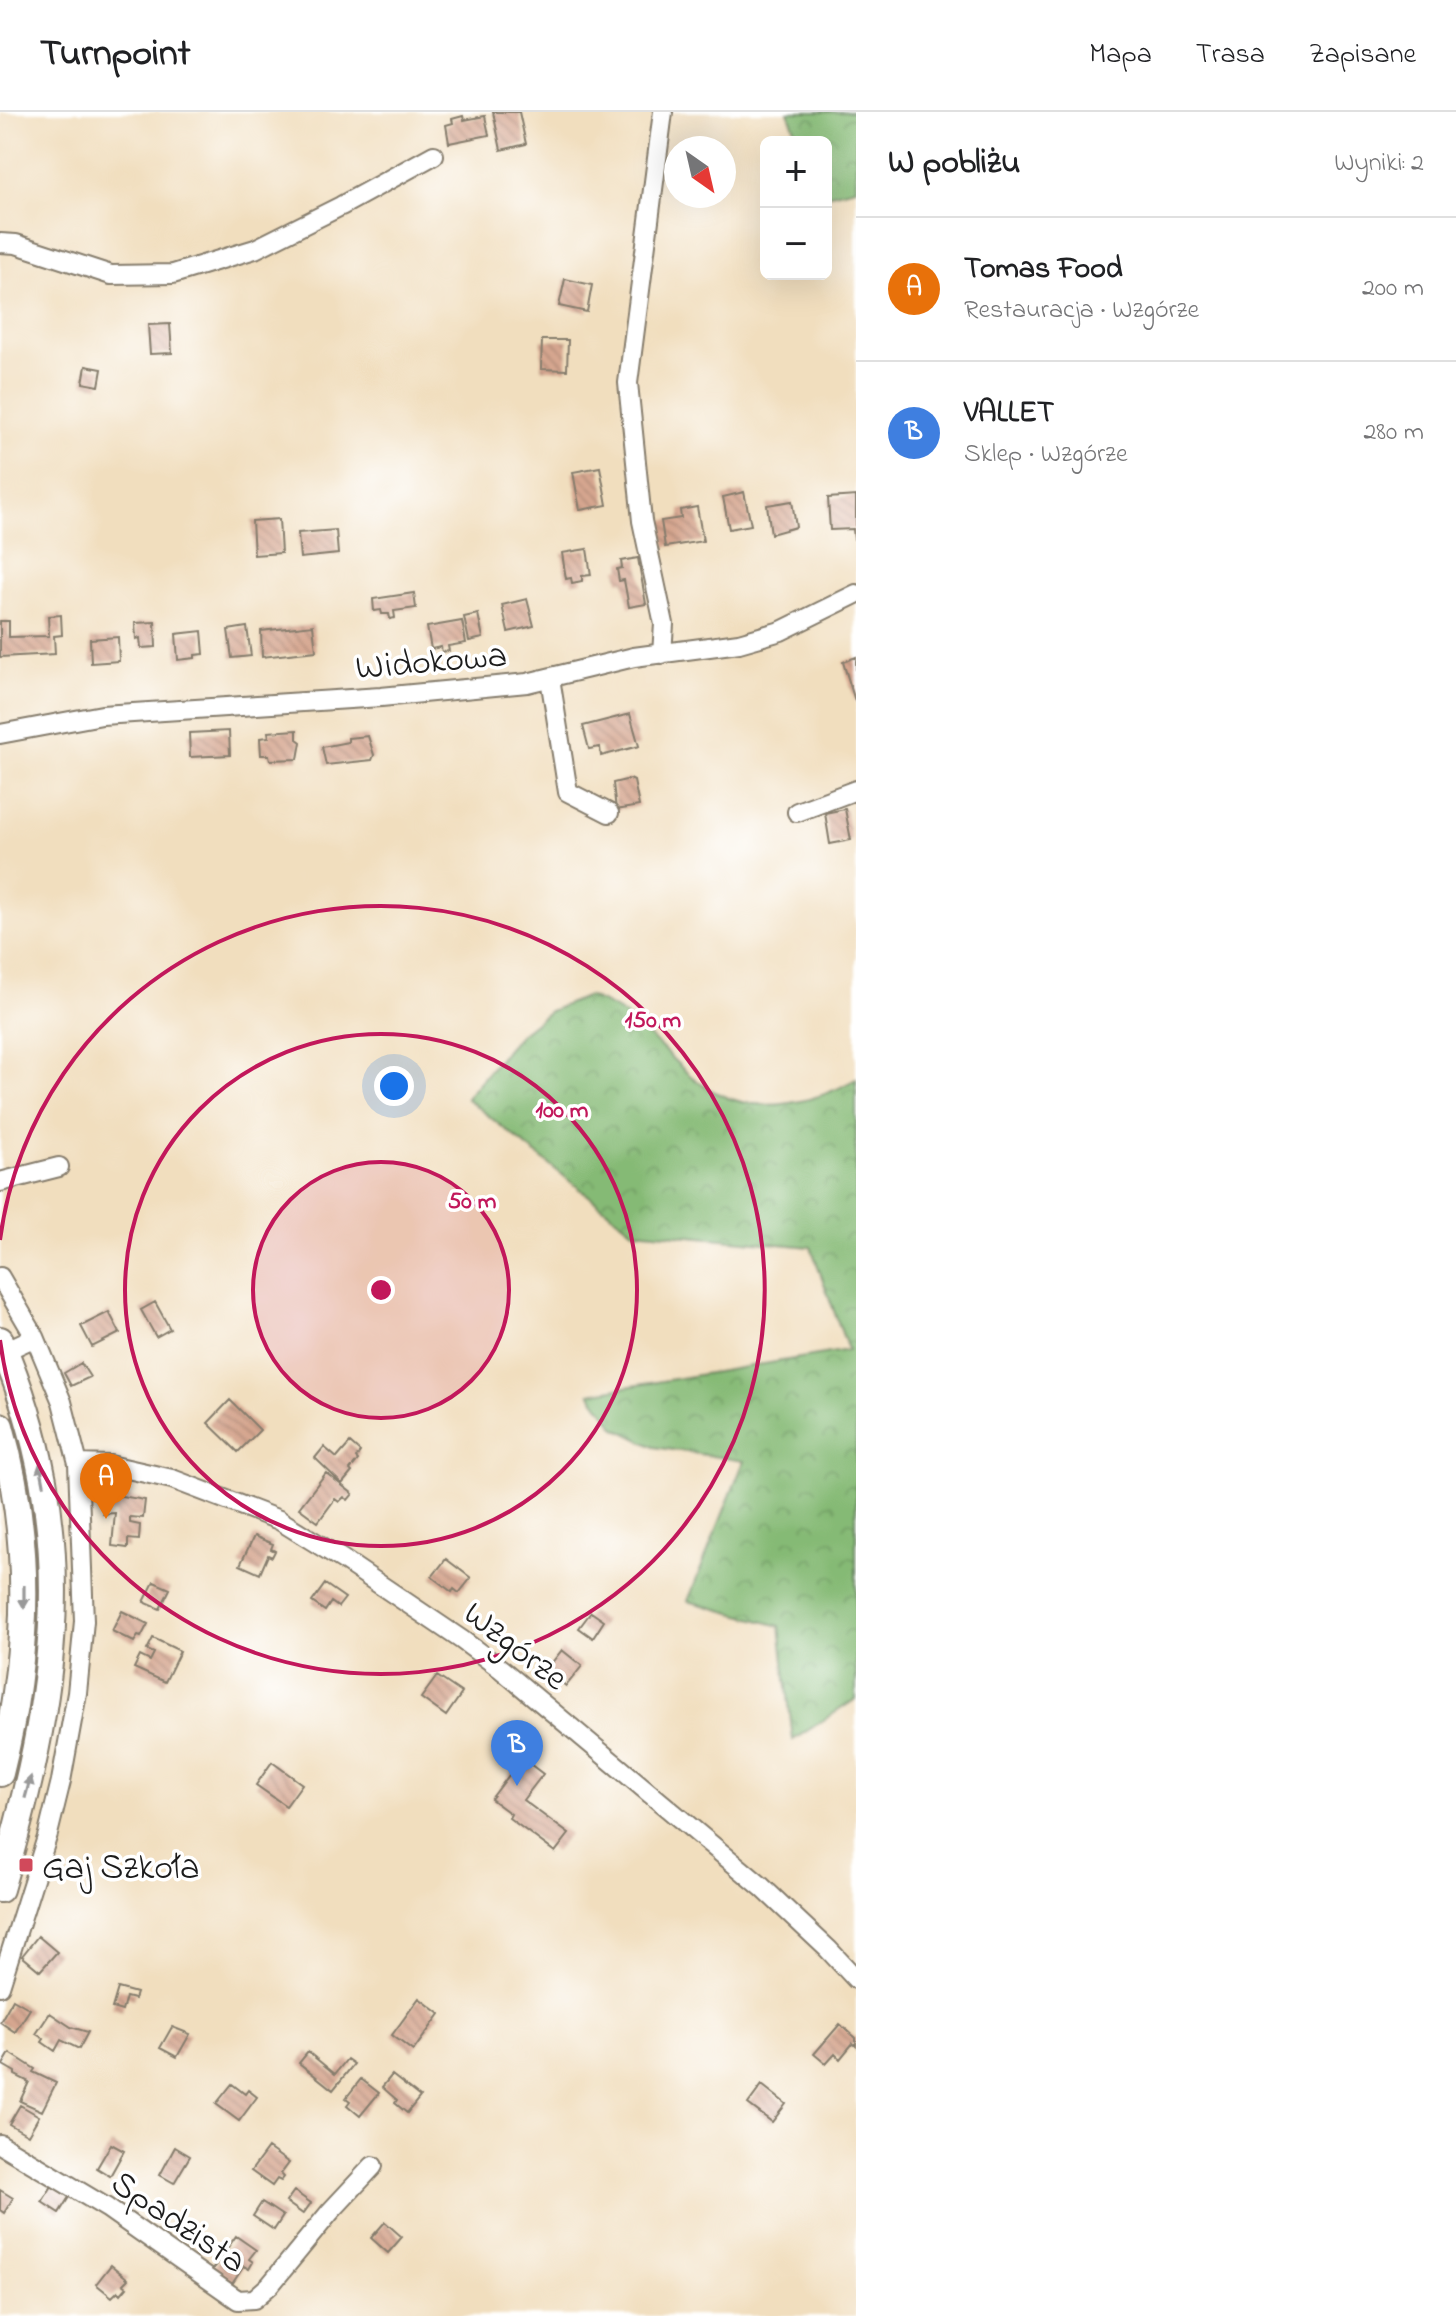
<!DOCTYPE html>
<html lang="pl">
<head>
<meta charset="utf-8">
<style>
  :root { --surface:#fff; --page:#f2f2f2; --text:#202124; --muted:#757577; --line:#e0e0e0; --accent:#d1495b }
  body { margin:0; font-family:"Indie Flower",sans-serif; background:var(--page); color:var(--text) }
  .controls { position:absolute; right:24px; top:24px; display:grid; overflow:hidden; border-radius:12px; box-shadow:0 8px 32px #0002 }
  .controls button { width:72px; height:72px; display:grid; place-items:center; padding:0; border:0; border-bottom:2px solid var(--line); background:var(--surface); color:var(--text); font:40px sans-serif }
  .compass { position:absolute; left:664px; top:24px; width:72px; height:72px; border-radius:50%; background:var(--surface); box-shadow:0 8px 32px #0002; rotate:146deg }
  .you { position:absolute; left:394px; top:974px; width:28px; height:28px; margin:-20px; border:6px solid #fff; border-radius:50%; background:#1a73e8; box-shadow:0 0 0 12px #1a73e833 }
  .badge { display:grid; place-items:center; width:52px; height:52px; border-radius:50%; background:var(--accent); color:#fff; font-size:26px; font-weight:700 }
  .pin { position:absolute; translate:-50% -66px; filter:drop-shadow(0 2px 4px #0008) }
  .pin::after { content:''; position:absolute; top:42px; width:28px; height:24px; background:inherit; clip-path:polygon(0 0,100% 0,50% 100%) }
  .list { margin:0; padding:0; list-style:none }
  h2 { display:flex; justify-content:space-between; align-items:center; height:104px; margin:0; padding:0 32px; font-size:34px }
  h2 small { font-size:26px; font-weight:400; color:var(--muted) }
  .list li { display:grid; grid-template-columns:52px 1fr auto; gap:24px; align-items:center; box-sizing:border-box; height:144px; padding:0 32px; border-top:2px solid var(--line) }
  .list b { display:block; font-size:30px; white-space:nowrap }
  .list p { margin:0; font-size:26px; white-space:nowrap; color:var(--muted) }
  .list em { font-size:26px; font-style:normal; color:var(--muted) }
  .map { position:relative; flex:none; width:856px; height:2204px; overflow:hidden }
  header { display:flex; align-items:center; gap:48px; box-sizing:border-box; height:112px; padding:0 40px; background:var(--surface); border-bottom:2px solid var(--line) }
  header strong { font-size:38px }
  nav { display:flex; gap:44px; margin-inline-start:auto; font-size:28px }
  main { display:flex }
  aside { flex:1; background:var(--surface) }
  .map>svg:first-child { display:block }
  .forest { fill:url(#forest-crowns); stroke:#506b48; stroke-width:2 }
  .building { fill:url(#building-back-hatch) }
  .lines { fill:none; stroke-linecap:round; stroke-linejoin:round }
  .minor-casing { stroke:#867d6d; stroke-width:22 }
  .highway-casing { stroke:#867d6d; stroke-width:30 }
  .minor { stroke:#fff; stroke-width:18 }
  .highway { stroke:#fff; stroke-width:26 }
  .oneway { fill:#999 }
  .ring { fill:none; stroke:#c2185b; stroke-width:4 }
  .poi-dot { fill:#d1495b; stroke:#fff; stroke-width:3 }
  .labels { text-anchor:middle; stroke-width:7; stroke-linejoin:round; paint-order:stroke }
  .street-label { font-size:36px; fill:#1c1c1c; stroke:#fff }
  .poi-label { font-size:36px; fill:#1c1c1c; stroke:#fff; text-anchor:start }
  .centre { fill:#c2185b; stroke:#fff; stroke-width:4 }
  .ring-label { font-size:24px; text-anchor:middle; font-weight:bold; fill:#c2185b; stroke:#fff; stroke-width:7; stroke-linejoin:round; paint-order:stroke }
</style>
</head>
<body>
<header>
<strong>Turnpoint</strong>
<nav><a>Mapa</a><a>Trasa</a><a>Zapisane</a></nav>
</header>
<main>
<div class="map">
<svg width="856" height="2204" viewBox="0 0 856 2204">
  <defs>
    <pattern id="forest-crowns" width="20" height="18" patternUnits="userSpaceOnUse" patternTransform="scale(2)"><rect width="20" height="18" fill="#85ba75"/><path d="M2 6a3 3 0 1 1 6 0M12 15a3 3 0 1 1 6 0" fill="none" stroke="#729f65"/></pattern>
    <pattern id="building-back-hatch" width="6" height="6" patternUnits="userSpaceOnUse" patternTransform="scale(2)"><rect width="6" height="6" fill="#d5a68f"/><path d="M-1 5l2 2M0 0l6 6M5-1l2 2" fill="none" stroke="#b68e7b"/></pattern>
  </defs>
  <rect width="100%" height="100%" fill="#fff"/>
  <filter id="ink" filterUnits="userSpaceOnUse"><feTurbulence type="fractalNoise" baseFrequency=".0125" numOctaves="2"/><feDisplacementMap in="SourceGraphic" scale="16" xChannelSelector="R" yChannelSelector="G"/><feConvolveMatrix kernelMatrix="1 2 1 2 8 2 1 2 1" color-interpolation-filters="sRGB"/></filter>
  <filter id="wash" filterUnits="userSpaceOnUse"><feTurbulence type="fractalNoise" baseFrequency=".006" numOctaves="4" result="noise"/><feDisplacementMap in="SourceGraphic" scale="32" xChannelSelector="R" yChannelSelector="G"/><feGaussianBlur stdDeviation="1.8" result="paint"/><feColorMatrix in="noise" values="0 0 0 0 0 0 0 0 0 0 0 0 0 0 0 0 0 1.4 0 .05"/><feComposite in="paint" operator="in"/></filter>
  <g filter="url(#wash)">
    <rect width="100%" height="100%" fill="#f1debe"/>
    <path class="forest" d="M788,0H856V76L826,83V30H800Z
      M588,884C600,890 615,895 626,904C657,926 681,963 715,980C760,1004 815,991 856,967V1587L793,1628L780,1514L688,1489L744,1349L654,1335L616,1316L590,1281L848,1238L811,1135L633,1119L466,986L519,923L550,899Z"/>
    <g id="blocks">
      <path class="building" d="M493,0H519L526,32L501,38Z
        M463,4L464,8L485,4L489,23L449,31L446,13L453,11L452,7Z
        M565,167L592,173L587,200L559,194Z
        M170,212L172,241L150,242L148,213Z
        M542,228H568L567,258L541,257Z
        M86,254L102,257L99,274L83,271Z
        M600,355L607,393L580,398L573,360Z
        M744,380L751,413L729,417L723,385Z
        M856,384V427H854L853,417L830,418L828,386Z
        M792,389L796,415L771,422L767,393Z
        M697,395L703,429L665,435L661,409L681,406L680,398Z
        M279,407L281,441L254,443L252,409Z
        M336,418L338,442L300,446L298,421Z
        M587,437L591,463L582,464V469L572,471L571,466L566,467L562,441Z
        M638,446L646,492L629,495L624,468L619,469L617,457L622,456L621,449Z
        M414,481L416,496L394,499L395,506L390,507L389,502H382L381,498L374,499L373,487Z
        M527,487L534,514L508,520L502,493Z
        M478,502L483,526L469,529L464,505Z
        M61,503L62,523L54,524L55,542L0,545V509H9V525L49,524L48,504Z
        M462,509L466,531L448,534L449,539L442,540L441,535L431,537L427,515Z
        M155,510L156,535L141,536L140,526L136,527L135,511Z
        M313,513L316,539L262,545L261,519Z
        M247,515L251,544L232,546L228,518Z
        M202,519L204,542L195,543V546L178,548L176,522Z
        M118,525L119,549L91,551L90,527Z
        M856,545V588L855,589L843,550Z
        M630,602L639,634L601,644L600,635L589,637L583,614Z
        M297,618V627L301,630L298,647L270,648L269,643H261L260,626L269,625L268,620Z
        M229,619L230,643L190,645L189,621Z
        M368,624L374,643L372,648L326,653L322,635L348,630V626Z
        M630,667L634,669L639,694L616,698L613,671Z
        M845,697L851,728L830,732L825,701Z
        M155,1190L170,1217L156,1225L141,1198Z
        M109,1200L120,1221L92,1235L81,1214Z
        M81,1251L90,1265L71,1274L64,1261Z
        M230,1288L260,1318L238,1340L208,1311Z
        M350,1331L360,1340L356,1346L358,1348L350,1358L352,1360L342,1372L315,1346L324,1335L337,1346Z
        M326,1361L353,1382L348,1388L344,1385L339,1390L335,1387L318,1410L299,1396Z
        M115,1375V1383L145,1388L143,1406L130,1405V1411L140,1413L139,1428L128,1427V1436L112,1434L115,1401L103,1402L101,1376Z
        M254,1424L273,1432L271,1437L275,1439L272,1445L268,1443L260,1462L240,1453Z
        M446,1447L471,1466L459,1481L454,1477L452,1480L432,1465Z
        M154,1470L170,1477L160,1497L144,1490Z
        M325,1472L345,1486L338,1495L331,1490L325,1499L312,1490Z
        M122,1499L148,1512L141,1525L138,1524L134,1530L112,1519Z
        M591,1500L604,1509L593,1526L579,1516Z
        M153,1526L180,1539L165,1570L134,1556L140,1544L150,1549L154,1541L147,1538Z
        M562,1538L582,1554L566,1574L546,1558Z
        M437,1564L462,1581L446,1604L421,1586Z
        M522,1646L543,1662L523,1688L569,1722L555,1740L509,1706L511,1702L491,1687Z
        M272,1650L302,1672L286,1694L256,1673Z
        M38,1824L57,1840L40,1859L22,1844Z
        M118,1876L136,1881L134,1887L126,1885L122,1899L112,1896Z
        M419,1886L440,1902L413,1939L392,1923Z
        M13,1887L30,1897L15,1920L0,1910Z
        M50,1901L71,1915L88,1920L79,1937L61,1928L55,1939L42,1930L44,1927L36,1922Z
        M840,1912L856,1926V1934L853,1931L840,1947L835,1942L826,1952L814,1942Z
        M172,1915L190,1922L177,1945L160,1936Z
        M308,1940L335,1962L347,1947L354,1952L333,1978L299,1951Z
        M10,1941L35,1957L33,1960L56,1971L42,1999L20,1989L29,1970L15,1963V1960L3,1953Z
        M392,1963L420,1985L407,2001L395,1991L397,1988L382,1975Z
        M361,1967L379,1981L360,2004L347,1993L350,1989L346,1986Z
        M232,1972L245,1982L248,1978L257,1985L239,2009L216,1992Z
        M762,1973L786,1992L772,2010L748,1992Z
        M20,1993L39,2004L28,2023L9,2012Z
        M111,2032L124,2039L110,2064L97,2056Z
        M175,2035L190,2044L174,2071L160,2063Z
        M268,2036L289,2051L281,2062L284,2065L281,2069L277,2067L272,2074L251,2059Z
        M52,2074L69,2085L59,2101L42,2090Z
        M0,2078L13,2086L4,2101L0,2098Z
        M294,2079L311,2091L303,2102L286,2090Z
        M262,2090L283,2104L274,2118L253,2104Z
        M385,2110L402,2125L388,2141L371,2126Z
        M236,2124L256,2138L249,2147L253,2150L249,2157L244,2154L232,2172L212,2158Z
        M111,2153L128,2167L123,2172L127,2175L121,2182L118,2179L112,2185L96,2172Z"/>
    </g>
  </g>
  <g filter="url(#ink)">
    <use href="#blocks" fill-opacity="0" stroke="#867d6d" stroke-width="2"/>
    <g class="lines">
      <g class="minor-casing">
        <path id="minor" d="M0,131L16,132L111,163L173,162L255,137L341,94L434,43
          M662,542L664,512L642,409L628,271L663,0
          M550,566L568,680L609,701
          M0,622L102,603L381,585L527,571L634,545L739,531L781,519L856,482
          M797,700L856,678
          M0,1070L59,1055
          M0,1165L35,1225
          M78,1352L110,1353L172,1367L279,1408L342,1447L462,1528L501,1557L762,1775L828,1837L856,1867
          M0,1874L48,1722L61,1669L77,1581L84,1509L78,1352L62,1290L35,1225L5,1239
          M0,2032L107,2096L238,2188L254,2187L270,2173L330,2100L373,2054"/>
      </g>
      <g class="highway-casing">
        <path id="highway" d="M0,1228C83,1422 57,1582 0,1777
          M0,1314C33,1429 29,1546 0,1661"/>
      </g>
      <use href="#minor" class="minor"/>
      <use href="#highway" class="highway"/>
    </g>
    <defs><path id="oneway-solid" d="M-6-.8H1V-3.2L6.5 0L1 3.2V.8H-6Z" transform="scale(2)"/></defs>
    <g class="oneway">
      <use href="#oneway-solid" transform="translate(42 1362) rotate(-101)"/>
      <use href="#oneway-solid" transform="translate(24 1485) rotate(90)"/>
      <use href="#oneway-solid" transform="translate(28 1675) rotate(-75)"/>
    </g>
  </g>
  <circle cx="381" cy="1178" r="128" fill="#c2185b" fill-opacity=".12"/>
  <g class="ring">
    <circle cx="381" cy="1178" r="128"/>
    <circle cx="381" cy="1178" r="256"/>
    <path d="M0 1128A384 384 0 1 1 0 1228"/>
  </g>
  <rect class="poi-dot" x="18" y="1745" width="16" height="16" rx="4"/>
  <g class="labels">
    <g class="street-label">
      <text transform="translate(431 547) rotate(-5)" y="13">Widokowa</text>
      <text transform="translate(517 1532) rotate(38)" y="13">Wzgórze</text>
      <text transform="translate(180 2108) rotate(34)" y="13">Spadzista</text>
    </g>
    <g class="poi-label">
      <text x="42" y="1766">Gaj Szkoła</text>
    </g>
  </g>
  <circle cx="381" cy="1178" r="12" class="centre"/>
  <g class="ring-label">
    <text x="653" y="915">150 m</text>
    <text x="562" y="1005">100 m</text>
    <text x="472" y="1096">50 m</text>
  </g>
</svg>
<div class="controls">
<button>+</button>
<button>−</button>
</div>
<svg class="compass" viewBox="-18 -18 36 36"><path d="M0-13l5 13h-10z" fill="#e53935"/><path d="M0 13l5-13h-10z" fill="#757577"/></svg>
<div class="you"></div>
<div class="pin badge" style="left:106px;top:1407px;background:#e8710a">A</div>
<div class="pin badge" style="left:517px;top:1674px;background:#3f7fe0">B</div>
</div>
<aside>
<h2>W pobliżu<small>Wyniki: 2</small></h2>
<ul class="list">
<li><span class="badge" style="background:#e8710a">A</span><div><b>Tomas Food</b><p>Restauracja · Wzgórze</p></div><em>200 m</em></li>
<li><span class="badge" style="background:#3f7fe0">B</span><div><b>VALLET</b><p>Sklep · Wzgórze</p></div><em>280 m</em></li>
</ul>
</aside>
</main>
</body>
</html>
